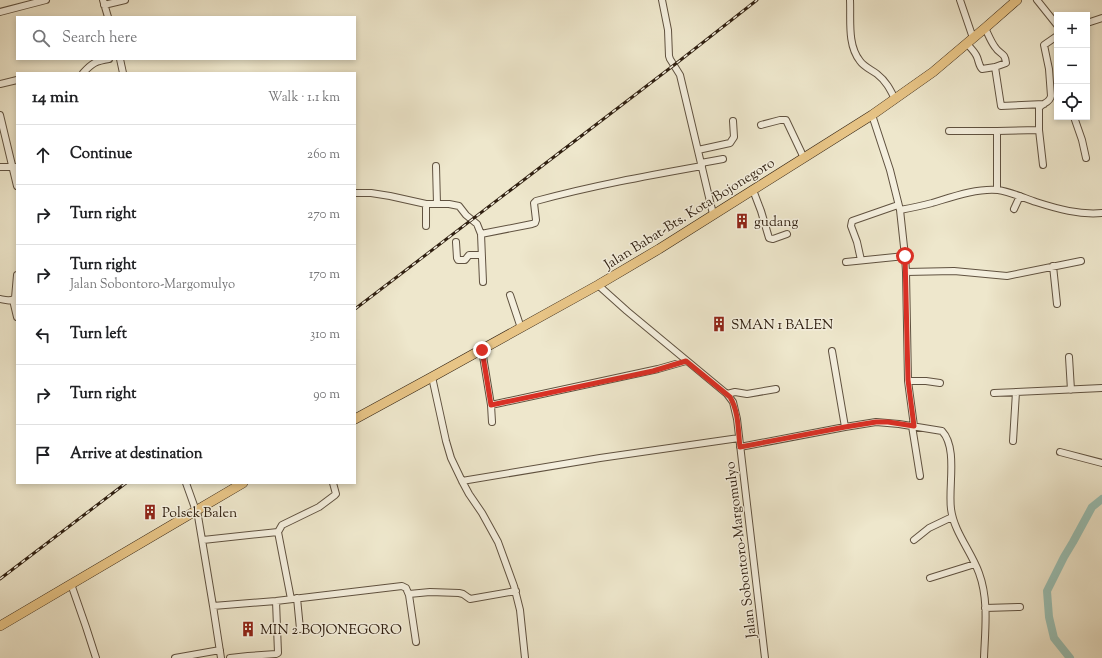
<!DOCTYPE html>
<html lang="en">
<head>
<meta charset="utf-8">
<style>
  :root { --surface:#fff; --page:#f2f2f2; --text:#202124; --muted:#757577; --line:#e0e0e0 }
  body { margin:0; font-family:"Sorts Mill Goudy",serif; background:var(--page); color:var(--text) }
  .controls { position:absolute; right:12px; top:12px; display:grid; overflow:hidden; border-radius:0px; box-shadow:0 2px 6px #0003 }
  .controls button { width:36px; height:36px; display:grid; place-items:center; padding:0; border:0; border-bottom:1px solid var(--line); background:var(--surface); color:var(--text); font:20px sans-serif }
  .stop { position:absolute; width:12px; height:12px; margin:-9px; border:3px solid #d93025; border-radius:50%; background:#fff }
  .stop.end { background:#d93025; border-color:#fff; box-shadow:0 1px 4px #0008 }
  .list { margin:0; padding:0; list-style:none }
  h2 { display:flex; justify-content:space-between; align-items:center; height:52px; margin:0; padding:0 16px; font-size:17px }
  h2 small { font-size:13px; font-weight:400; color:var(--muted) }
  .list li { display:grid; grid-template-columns:26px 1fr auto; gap:12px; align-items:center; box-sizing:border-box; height:60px; padding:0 16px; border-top:1px solid var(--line) }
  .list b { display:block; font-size:15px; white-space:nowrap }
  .list p { margin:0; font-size:13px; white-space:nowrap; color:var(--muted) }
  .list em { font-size:13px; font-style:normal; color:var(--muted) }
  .icon { flex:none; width:22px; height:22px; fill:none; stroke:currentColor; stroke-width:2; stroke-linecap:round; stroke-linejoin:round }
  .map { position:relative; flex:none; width:1102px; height:658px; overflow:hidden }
  .search { position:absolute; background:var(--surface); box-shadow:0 2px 6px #0003; left:16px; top:16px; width:340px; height:44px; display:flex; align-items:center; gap:10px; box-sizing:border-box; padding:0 14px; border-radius:0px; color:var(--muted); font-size:15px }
  .panel { position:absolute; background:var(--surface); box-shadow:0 2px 6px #0003; left:16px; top:72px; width:340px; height:412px; border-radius:0px }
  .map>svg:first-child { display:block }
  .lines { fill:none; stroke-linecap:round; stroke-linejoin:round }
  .river { stroke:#99c0b5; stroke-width:8 }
  .minor-casing { stroke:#605240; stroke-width:8 }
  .highway-casing { stroke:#302011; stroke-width:10 }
  .minor { stroke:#f4efde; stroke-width:6 }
  .highway { stroke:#e7c486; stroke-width:9 }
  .rail-casing { stroke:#302011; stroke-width:3 }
  .rail { stroke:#f4efde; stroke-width:1.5; stroke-dasharray:4.5; stroke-linecap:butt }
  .route { stroke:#d93025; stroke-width:5 }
  .labels { text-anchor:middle; stroke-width:3; stroke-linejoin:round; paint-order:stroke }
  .street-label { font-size:14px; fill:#302011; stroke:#f4efde }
  .poi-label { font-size:14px; fill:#302011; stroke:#f4efde; text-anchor:start }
</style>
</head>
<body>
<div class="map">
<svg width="1102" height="658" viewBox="0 0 1102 658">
  <rect width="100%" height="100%" fill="#eee7cc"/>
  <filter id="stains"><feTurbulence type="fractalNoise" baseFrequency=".005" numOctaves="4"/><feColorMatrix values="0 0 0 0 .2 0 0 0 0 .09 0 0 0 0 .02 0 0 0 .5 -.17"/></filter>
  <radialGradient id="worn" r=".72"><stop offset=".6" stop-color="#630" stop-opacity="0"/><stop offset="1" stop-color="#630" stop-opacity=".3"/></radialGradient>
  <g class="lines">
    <path class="river" d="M1070,658L1054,638L1049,617L1047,591L1064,557L1073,542L1092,507L1102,499"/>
    <g class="minor-casing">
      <path id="minor" d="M103,0L108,17
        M662,0L668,30L669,56L670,59L680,75L713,214
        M850,0C851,19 847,45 860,61C864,67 872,70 877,74C886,81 890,89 895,99
        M960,0L973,38
        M1037,0L1057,25
        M104,5L125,0
        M0,12L46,0
        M1087,23L1102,18
        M985,28C988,34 991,42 995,47C1000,55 1005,52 1006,63L995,67
        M967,44C971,48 975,52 977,57C979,62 979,66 982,69L995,67L1001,106L1044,104
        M120,59L123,73
        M83,73C92,63 96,61 109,59
        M0,84L17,80
        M0,115L17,186
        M872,115L890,170L900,210C911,208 921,206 932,203C952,197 977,188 998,190C1011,192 1024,198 1036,202C1058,209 1079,215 1102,213
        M1074,117L1082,140L1086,158
        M761,125L780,120H786L804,158
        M1039,130L1043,165
        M949,131H997
        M698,150L730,143L734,137L733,121
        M701,163L723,159
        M436,166L437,204
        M0,167H16
        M753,190L761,211L769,238L773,239L787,234
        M997,190V131L1039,130V108C1042,103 1050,103 1051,96L1049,69L1044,45L1057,36
        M355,193H371L390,196L426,204H449L459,206L466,215L477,224L481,234L532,224L535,223L536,220L534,203L536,201C591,186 646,176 702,166
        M426,204V226
        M1014,209L1020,196
        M481,234L483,282
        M456,242L457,258L458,260H465L469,255H481
        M905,256L906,272L954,271L1007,276L1081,261
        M861,260L857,242L851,226L852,221L898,205
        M846,262L905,256L900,210
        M1053,266L1057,304
        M906,272L908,381L914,426
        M598,285L627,311L727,394L733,402L737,419L765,658
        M510,295L521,328
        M0,299C5,300 11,302 15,298L17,275
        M13,300L17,317
        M482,350L491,405L492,422
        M832,351L845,427
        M1069,357L1071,390
        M432,377L446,441L451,458L462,481L469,494L482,513L498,542L514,586L520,610L525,658
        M908,381H926L940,383
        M994,393L1102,388
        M727,394L735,392L747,394L776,389
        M491,405L658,369L686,361
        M912,426L920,476
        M1013,441L1016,392
        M740,447L845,427L876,422L899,424L942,431C958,448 948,487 951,509C954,532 971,551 979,573C989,600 985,630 984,658
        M1060,452L1102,463
        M462,481L600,458L739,438
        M186,483L196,511
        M197,510L213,606L276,601L402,586L406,588L409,595L416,642
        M278,532L291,599
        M203,540L278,532L282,525L319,507L335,495L336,494L333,483
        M914,540L929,528L952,517
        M930,578L975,564
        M71,584L86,627L96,658
        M409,594L430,592L459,593L463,594L470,599L516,591
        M297,598L300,629
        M213,606L221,658
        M985,608L1020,607
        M175,658L220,650
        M230,658L248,656L276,654L278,653L276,601"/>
    </g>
    <g class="highway-casing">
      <path id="highway" d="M355,419L432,377L598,285L659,249L872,115L933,72L985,28L1017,0
        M0,626L243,483"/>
    </g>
    <use href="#minor" class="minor"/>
    <use href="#highway" class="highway"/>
    <g class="rail-casing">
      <path id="rail" d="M355,309L678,62L757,0
        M0,579L126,483"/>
    </g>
    <use href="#rail" class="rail"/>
  </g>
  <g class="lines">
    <path class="route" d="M482,350L491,405L653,371L686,361L730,397C739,412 738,431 740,447L845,427L876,422H888L914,426L908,380L905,256"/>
  </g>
  <defs>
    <g id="building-bare" transform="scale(1.2)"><path d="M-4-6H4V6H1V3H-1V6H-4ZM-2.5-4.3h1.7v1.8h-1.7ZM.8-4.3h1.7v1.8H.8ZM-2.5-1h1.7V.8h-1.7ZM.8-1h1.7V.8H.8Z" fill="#8f2418" stroke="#f4efde" stroke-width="2.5" paint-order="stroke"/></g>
  </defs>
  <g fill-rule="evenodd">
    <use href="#building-bare" x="742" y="221"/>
    <use href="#building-bare" x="719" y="324"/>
    <use href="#building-bare" x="150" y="512"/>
    <use href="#building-bare" x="248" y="629"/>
  </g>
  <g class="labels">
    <g class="street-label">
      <text transform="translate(689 213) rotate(-32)" y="5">Jalan Babat-Bts. Kota Bojonegoro</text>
      <text transform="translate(740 550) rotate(-97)" y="5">Jalan Sobontoro-Margomulyo</text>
    </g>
    <g class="poi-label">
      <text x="754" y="226">gudang</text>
      <text x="731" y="329">SMAN 1 BALEN</text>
      <text x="162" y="517">Polsek Balen</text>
      <text x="260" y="634">MIN 2 BOJONEGORO</text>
    </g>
  </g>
  <rect width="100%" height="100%" filter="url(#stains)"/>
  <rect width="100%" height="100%" fill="url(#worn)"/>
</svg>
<div class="controls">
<button>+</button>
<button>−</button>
<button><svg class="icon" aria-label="locate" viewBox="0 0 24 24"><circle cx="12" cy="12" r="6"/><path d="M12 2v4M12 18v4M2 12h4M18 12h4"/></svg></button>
</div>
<div class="stop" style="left:905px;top:256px"></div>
<div class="stop end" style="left:482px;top:350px"></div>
<div class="search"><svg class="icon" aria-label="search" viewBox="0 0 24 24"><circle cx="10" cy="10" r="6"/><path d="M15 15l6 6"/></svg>Search here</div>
<section class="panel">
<h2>14 min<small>Walk · 1.1 km</small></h2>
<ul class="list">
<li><svg class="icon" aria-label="ahead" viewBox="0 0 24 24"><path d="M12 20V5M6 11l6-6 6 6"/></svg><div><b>Continue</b></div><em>260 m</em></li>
<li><svg class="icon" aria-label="right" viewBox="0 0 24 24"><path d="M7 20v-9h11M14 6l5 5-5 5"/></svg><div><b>Turn right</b></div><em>270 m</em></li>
<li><svg class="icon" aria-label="right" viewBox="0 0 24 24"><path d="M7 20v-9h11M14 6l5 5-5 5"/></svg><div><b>Turn right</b><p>Jalan Sobontoro-Margomulyo</p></div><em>170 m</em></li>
<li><svg class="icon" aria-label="left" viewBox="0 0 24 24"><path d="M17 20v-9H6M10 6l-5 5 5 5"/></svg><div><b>Turn left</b></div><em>310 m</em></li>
<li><svg class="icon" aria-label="right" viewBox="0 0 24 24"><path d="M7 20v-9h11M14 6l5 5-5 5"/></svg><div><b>Turn right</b></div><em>90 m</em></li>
<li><svg class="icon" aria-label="arrive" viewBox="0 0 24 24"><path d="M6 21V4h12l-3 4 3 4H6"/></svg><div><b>Arrive at destination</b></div></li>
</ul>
</section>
</div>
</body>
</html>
